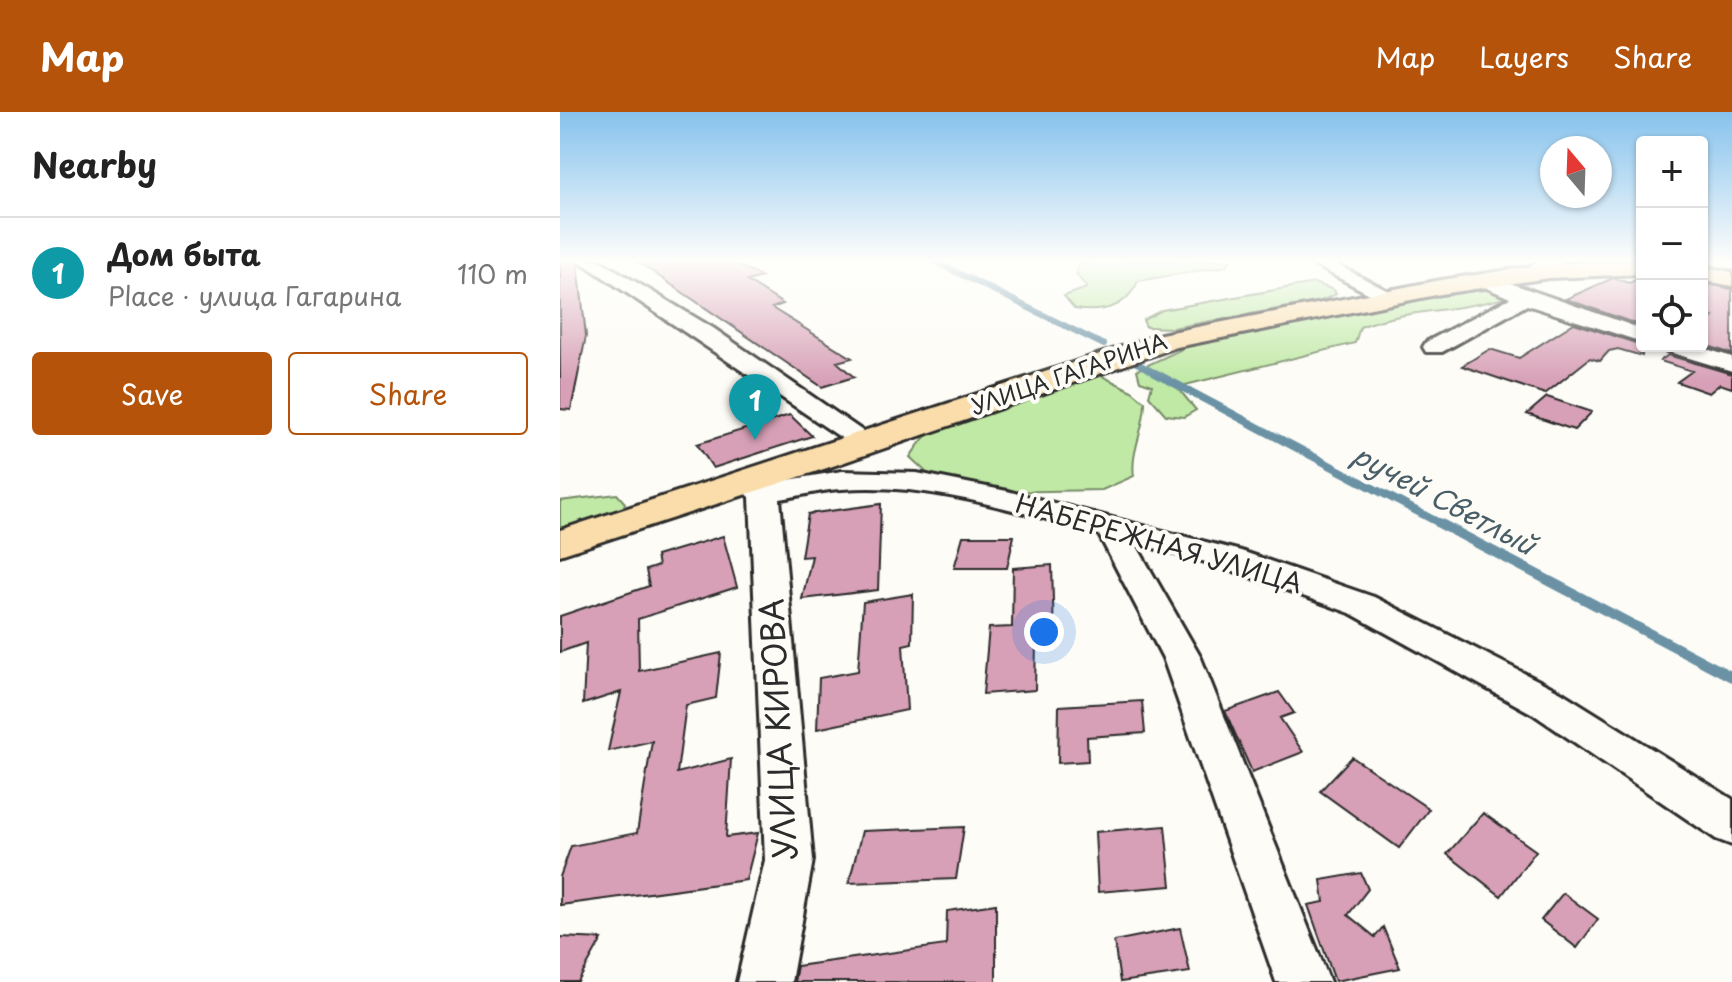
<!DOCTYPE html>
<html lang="en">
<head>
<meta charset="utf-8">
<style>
  :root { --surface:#fff; --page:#f2f2f2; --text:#222; --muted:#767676; --line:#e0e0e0; --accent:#b45309 }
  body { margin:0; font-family:"Playpen Sans",sans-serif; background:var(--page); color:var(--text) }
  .controls { position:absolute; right:24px; top:24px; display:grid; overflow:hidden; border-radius:8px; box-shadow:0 2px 6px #0004 }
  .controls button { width:72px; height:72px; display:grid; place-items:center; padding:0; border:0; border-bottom:2px solid var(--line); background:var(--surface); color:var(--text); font:40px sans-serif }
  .compass { position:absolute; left:980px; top:24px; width:72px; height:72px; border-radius:50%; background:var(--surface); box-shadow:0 2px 6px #0004; rotate:341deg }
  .you { position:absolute; left:484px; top:520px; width:28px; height:28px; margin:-20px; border:6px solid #fff; border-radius:50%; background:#1a73e8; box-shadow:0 0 0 12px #1a73e833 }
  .badge { display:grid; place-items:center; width:52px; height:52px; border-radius:50%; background:var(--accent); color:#fff; font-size:26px; font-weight:700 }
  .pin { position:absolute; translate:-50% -66px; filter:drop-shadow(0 2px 4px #0008) }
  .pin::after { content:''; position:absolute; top:42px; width:28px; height:24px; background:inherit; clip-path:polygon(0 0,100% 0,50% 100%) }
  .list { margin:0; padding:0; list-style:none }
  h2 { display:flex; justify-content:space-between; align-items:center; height:104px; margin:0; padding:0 32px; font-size:34px }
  h2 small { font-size:26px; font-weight:400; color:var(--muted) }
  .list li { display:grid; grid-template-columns:52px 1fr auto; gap:24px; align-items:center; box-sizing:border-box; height:112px; padding:0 32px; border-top:2px solid var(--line) }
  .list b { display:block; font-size:30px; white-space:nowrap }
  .list p { margin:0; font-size:26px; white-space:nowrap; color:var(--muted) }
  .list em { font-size:26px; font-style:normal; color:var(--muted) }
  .actions { display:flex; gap:16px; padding:24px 32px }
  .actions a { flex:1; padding:18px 0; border:2px solid var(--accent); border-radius:8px; text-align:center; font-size:28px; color:var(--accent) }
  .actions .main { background:var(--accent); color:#fff }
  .icon { flex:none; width:44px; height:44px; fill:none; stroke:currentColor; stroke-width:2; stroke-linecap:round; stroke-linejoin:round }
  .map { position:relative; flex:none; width:1172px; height:870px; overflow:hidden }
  header { display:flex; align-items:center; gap:48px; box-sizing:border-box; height:112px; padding:0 40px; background:var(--accent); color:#fff }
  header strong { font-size:38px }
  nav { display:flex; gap:44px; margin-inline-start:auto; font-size:28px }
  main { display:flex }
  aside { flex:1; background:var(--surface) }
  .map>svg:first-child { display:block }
  .green { fill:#c0e9a5; stroke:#768a68; stroke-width:2 }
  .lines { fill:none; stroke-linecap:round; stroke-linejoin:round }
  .stream-far2 { stroke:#6a92a4; stroke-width:6 }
  .stream-far1 { stroke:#6a92a4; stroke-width:8 }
  .stream { stroke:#6a92a4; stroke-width:10 }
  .building { fill:#d7a0b6; stroke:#2b2b2b; stroke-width:2 }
  .minor-casing { stroke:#2b2b2b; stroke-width:6 }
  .major-casing { stroke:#2b2b2b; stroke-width:6 }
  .minor { fill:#fdfcf7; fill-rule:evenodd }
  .major { fill:#faddab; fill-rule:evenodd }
  .labels { text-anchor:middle; stroke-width:8; stroke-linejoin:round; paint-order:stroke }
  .far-street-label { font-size:22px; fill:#2b2b2b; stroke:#fdfcf7 }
  .street-label { font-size:26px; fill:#2b2b2b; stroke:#fdfcf7 }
  .water-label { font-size:28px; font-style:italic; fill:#4a5e68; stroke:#fdfcf7 }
  .near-street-label { font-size:32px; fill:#2b2b2b; stroke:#fdfcf7 }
</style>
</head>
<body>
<header>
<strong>Map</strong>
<nav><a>Map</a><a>Layers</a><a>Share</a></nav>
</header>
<main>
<aside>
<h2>Nearby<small></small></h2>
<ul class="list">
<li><span class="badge" style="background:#0f9aa8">1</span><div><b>Дом быта</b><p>Place · улица Гагарина</p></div><em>110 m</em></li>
</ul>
<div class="actions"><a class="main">Save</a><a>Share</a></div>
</aside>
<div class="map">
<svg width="1172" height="870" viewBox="0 0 1172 870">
  <rect width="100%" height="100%" fill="#fdfcf7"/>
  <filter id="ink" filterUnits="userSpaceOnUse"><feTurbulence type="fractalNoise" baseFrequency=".0125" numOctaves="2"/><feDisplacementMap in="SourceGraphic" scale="16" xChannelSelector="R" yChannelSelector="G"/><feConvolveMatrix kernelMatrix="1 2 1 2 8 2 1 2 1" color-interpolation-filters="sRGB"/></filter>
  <g filter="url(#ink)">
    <path class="green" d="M534,148H671L666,154L578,169C566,196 543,201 515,197L504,184L527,176L517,163V153Z
      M754,171L774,178L776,182L761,189L612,216L586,215L583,208L602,198Z
      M927,178L947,185C899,200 845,197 800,215L795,231L617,275L636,298L624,305L606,303L589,284L592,273L580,269L577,258L650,224L838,186Z
      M542,264L572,279L585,290C585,316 570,341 574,364L542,378L438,380L391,372L367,361L350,345C355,338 360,330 365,325C387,304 511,265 542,264Z
      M57,382L65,391L60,404L0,420V389Z"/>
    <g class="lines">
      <path class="stream-far2" d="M372,148L544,233
        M575,250L599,263"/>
      <path class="stream-far1" d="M595,261L883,413"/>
      <path class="stream" d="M879,411L1172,565"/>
    </g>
    <path class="building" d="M0,148H15L18,152L26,224L11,298L0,297Z
      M75,148H168L202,165L187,169L223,192L212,196L292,246L277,250L294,265L262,275Z
      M1082,165V214L1006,187L1053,166L1069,171Z
      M1142,171L1172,177V242L1142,232V215L1153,205L1142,202Z
      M1014,211L1082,233V244L1058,237L1049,239L1040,249L1030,246L985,282L902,254L930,237L959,246Z
      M1108,243L1172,262V276L1160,272L1149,281L1117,270L1132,259L1100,249Z
      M987,285L1032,300L1014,318L967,302Z
      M230,303L252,324L153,356L137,332Z
      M321,392L318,478L242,487L252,444L241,445L248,402Z
      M163,424L177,475L78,507L79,559L161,541L156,586L126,593L117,661L171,647L166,725L198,721L186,768L0,793V765L11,734L77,721L92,629L48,639L61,580L23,592L26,531L0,540V504L89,474L86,458L98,454L96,444Z
      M403,424H454L447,456H394Z
      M492,453L494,524L476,529L475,578L423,582L429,516L452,515L453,456Z
      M353,482L352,531L343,533L347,598L257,617L259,566L298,559L303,490Z
      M719,580L734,601L720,606L743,640L692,660L665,599Z
      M582,589L585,621L527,625L528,649L498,651L499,594Z
      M792,645L869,697L839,736L760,679Z
      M923,701L976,739L941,784L887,742Z
      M605,714L611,774L538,780L535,720Z
      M404,715L396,767L289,771L302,719Z
      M801,761L808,777L788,803L815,825L823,815L840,856L775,869L748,793L764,790L761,768Z
      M1003,781L1038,807L1017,836L981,808Z
      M436,792V870H234L237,854L386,833L387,799Z
      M620,816L630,860L560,870L554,829Z
      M0,825L42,827L18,870H0Z"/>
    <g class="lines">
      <g class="minor-casing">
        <path id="minor" d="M18,148H39L153,216L320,331L316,337H298Z
          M745,148H768L840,185L830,191L823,189Z
          M982,148H1007L965,168L958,170L949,164Z
          M927,163L1082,217V230L967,193L882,240H866L863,235L866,230L950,186L920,173V165Z
          M1103,234H1137L1172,245V259L1106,239Z
          M282,359L357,361L447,379L681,439L814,485L1001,580L1172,687V733L1156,727L973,602L790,501L657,453L575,431L641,546L770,870H716L603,546L538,421C455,399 368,370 282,377C261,378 240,384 220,387L253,748L231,870H177L205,748L190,385L174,371L178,365L188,362L210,371Z"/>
      </g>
      <g class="major-casing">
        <path id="major" d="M1082,148V162L989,166L881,182L617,235L273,354L0,443V418L601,222L881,168L989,152Z
          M1142,154L1172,160V174L1142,168Z"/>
      </g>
      <use href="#minor" class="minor"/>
      <use href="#major" class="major"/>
    </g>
  </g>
  <linearGradient id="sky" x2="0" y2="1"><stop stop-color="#86c2ed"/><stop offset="0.55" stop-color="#fefefb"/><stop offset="1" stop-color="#fefefb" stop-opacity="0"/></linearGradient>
  <rect width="1172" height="270" fill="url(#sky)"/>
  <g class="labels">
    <g class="far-street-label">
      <text transform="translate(509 262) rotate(-19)" y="8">УЛИЦА ГАГАРИНА</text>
    </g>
    <g class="street-label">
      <text transform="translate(599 432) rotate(16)" y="9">НАБЕРЕЖНАЯ УЛИЦА</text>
    </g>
    <g class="water-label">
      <text transform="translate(884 388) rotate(28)" y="10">ручей Светлый</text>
    </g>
    <g class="near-street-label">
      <text transform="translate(219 617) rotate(-93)" y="11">УЛИЦА КИРОВА</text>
    </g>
  </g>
</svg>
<div class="controls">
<button>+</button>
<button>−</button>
<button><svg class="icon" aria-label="locate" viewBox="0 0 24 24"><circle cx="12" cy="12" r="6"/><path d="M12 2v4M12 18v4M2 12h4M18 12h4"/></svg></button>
</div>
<svg class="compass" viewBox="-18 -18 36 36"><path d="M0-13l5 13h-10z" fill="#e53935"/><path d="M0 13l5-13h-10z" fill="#767676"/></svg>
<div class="you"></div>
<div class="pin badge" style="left:195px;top:328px;background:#0f9aa8">1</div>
</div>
</main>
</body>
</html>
